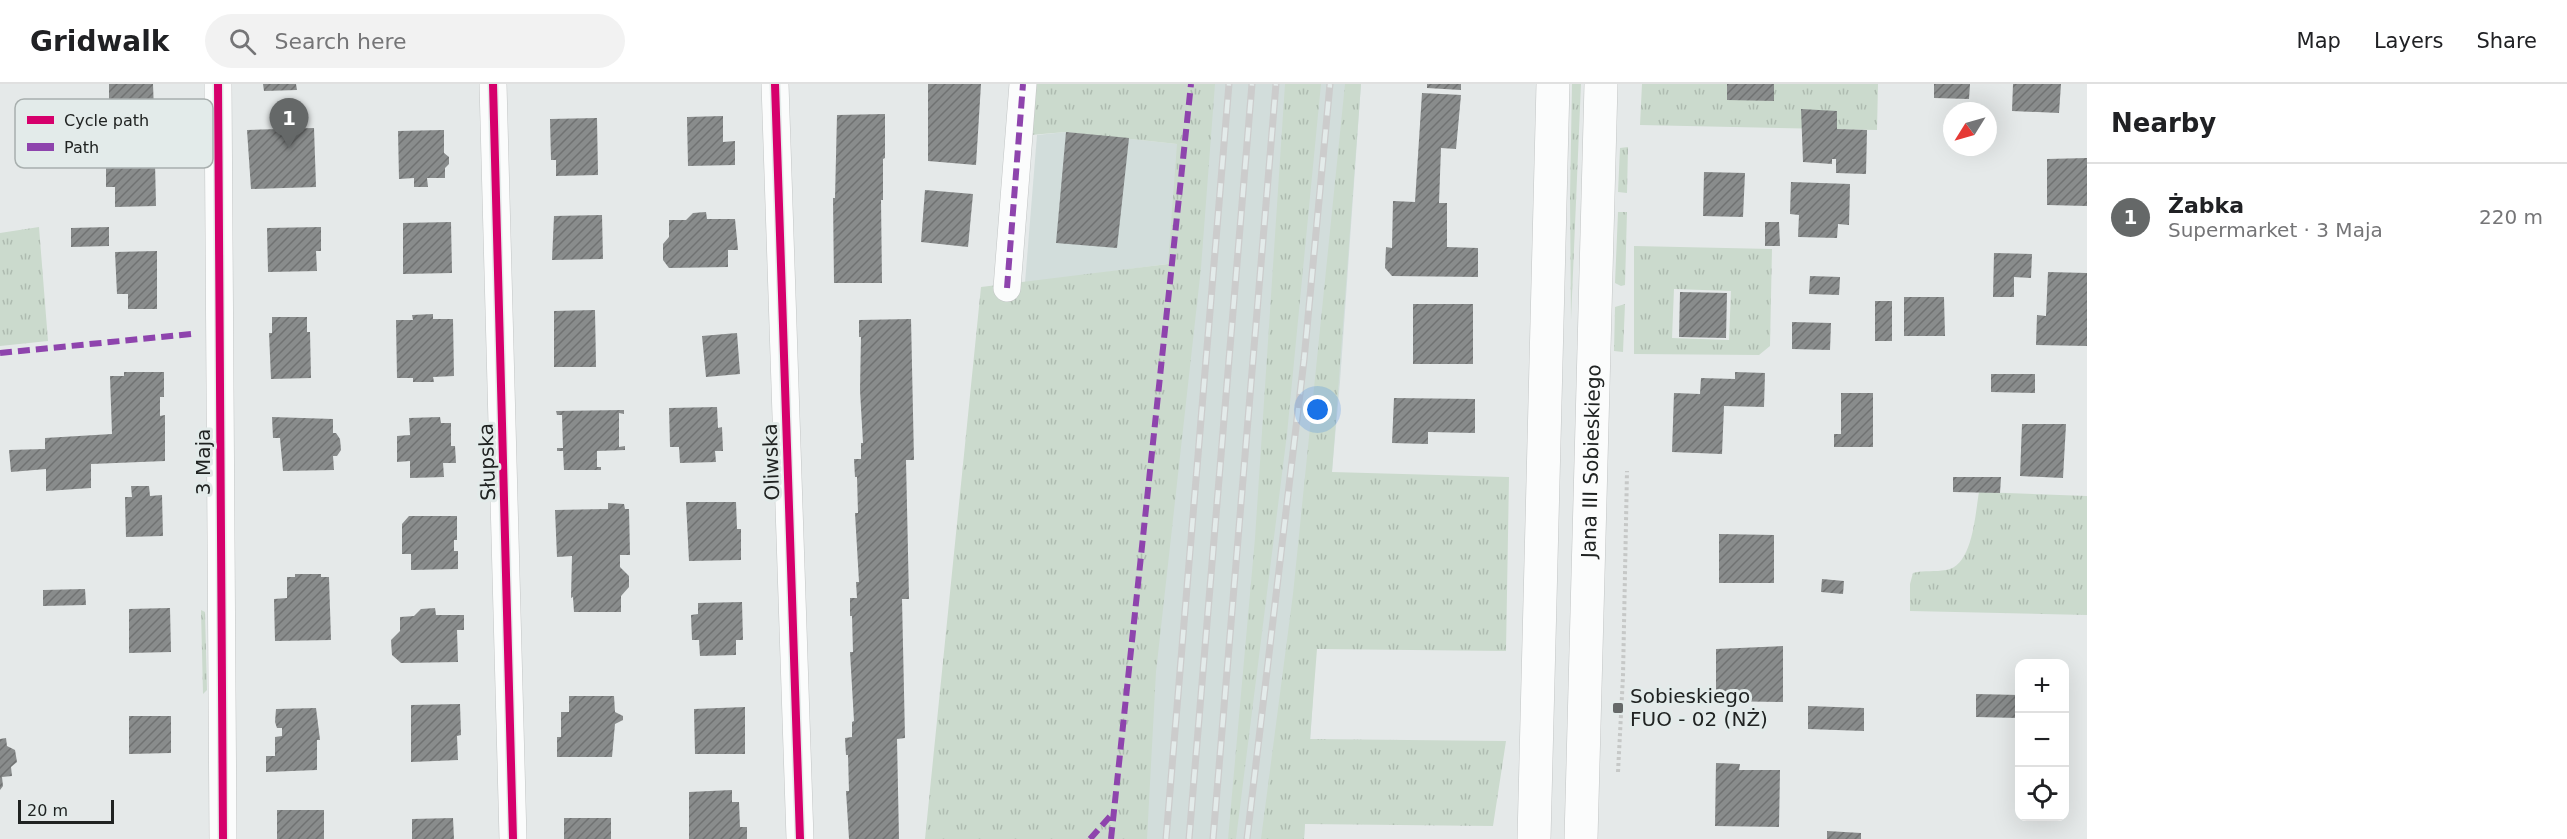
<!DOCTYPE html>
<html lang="en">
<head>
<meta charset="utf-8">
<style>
  :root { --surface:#fff; --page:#f2f2f2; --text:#202124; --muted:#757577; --line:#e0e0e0; --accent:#656868 }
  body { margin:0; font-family:"DejaVu Sans",sans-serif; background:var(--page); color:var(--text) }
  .controls { position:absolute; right:18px; bottom:18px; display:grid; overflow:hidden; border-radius:12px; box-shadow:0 6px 24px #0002 }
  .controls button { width:54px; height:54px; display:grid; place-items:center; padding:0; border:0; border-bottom:2px solid var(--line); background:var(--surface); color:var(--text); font:30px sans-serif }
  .compass { position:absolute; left:1943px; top:18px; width:54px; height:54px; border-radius:50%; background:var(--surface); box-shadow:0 6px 24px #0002; rotate:233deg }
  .scale { position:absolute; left:18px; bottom:15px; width:96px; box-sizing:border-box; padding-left:6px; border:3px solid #202322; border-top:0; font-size:16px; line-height:21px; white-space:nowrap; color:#202322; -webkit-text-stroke:4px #e3ebea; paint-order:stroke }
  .you { position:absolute; left:1318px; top:326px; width:21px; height:21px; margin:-15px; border:4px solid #fff; border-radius:50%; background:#1a73e8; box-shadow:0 0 0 9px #1a73e833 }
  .badge { display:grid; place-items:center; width:39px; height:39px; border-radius:50%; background:var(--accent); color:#fff; font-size:20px; font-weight:700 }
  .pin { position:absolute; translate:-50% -50px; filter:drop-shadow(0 2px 3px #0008) }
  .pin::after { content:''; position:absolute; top:32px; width:21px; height:18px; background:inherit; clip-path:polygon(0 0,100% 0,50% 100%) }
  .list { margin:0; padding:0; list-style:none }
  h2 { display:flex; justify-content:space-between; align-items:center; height:78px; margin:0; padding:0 24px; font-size:26px }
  h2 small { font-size:20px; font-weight:400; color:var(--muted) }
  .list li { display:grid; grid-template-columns:39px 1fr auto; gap:18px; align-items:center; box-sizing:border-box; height:108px; padding:0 24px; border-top:2px solid var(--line) }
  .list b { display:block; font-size:22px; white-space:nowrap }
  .list p { margin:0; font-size:20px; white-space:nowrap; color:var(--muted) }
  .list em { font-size:20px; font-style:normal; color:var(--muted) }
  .icon { flex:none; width:33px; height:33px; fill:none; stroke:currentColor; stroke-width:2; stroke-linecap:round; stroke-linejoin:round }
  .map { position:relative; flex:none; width:2087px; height:755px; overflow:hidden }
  header { display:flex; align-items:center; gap:36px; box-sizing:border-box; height:84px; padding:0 30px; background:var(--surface); border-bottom:2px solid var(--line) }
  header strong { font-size:28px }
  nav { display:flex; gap:33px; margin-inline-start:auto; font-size:21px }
  .search { width:420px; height:54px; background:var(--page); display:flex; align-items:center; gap:15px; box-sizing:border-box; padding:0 21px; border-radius:33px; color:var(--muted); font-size:22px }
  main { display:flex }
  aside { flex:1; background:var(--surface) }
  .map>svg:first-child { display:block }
  .built { fill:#d2dddb }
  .grass { fill:url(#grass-tufts); fill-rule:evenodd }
  .building { fill:url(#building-hatch) }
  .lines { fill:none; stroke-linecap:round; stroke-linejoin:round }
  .street-casing { stroke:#c2c5c5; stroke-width:28 }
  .primary-casing { stroke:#c2c5c5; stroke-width:34 }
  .path { stroke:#c6c8c7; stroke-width:4; stroke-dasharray:3 3; stroke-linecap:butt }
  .street { stroke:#fbfcfc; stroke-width:27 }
  .primary { stroke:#fbfcfc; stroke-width:33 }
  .rail-casing { stroke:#ccc; stroke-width:7 }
  .rail { stroke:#e3ebea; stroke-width:4.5; stroke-dasharray:14; stroke-linecap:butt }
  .quiet { stroke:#8e44ad; stroke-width:6; stroke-dasharray:12 6; stroke-linecap:butt }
  .cycleway-casing { stroke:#e3ebea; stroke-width:11 }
  .cycleway { stroke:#d6006c; stroke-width:8 }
  .poi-dot { fill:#656868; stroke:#e3ebea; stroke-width:2 }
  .labels { text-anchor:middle; stroke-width:6; stroke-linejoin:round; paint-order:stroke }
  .street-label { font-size:20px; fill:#202322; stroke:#e3ebea }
  .poi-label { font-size:20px; fill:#202322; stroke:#e3ebea; text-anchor:start }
  .key { fill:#e3ebea; stroke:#a8afae; stroke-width:1.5 }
  .key-label { font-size:16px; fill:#202322 }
</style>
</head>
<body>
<header>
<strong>Gridwalk</strong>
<div class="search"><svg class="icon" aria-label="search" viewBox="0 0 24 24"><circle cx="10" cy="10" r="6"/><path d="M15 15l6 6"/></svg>Search here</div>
<nav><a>Map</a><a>Layers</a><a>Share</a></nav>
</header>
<main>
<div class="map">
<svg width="2087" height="755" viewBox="0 0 2087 755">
  <defs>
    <pattern id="grass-tufts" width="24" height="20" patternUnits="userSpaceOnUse" patternTransform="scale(1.5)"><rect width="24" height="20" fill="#cbdacd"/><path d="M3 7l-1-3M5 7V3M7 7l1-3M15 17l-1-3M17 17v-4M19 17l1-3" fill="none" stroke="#aebbb0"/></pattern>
    <pattern id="building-hatch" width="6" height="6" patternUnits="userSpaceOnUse" patternTransform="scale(1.5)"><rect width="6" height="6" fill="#898c8c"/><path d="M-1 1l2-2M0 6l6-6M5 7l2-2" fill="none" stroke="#707272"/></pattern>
  </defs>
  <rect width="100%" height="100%" fill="#e5e9e9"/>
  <path class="built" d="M1182,0H1361L1340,298L1316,565L1304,755H1119L1167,180L1025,199L1037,51L1066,48L1177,60Z"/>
  <path class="grass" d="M1035,0H1215L1201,184L1156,588L1147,755H925L981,203L1168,180L1177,60L1066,48L1030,51Z
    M1285,0H1321L1287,350L1236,755H1228L1255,454Z
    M1345,0H1361L1332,388L1509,393L1506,567L1317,565L1310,655L1506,657L1493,742L1305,740L1304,755H1261L1293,510Z
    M1572,0H1581L1571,236L1570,113Z
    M1642,0H1878L1877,46L1640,41Z
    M1628,63L1627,109L1618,108L1620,64Z
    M1618,128H1627L1625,201L1621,202L1615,199Z
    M39,143L48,257L0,262V149Z
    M1634,162L1772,165L1770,262L1759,271L1634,270ZM1674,205L1731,207L1729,256L1672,254Z
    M1625,220L1623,268L1614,267L1615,223Z
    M1979,408L2087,412V531L1910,527V500L1913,489C1925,486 1935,488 1946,486C1973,482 1975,430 1979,408Z
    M201,526L205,528L207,606L203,610Z"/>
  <path class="building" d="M109,0H153L154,28L109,29Z
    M263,0H296L297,6L264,7Z
    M928,0H981L976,81L928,77Z
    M1427,0H1461V6L1427,4Z
    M1727,0H1774V17L1727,16Z
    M1934,0H1970L1969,15L1934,14Z
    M2013,0H2061L2059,29L2012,27Z
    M1422,9L1461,11L1456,65L1441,64L1439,119H1447V163L1478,164V193L1392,192L1385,184L1386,163L1392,164L1393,117L1415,118Z
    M1801,25L1837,27V45L1867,46L1866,90L1836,89V75H1832V80L1803,78Z
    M885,30V74L883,75V116H881L882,199H834L833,114H835L837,31Z
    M723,32V58L735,57V81L688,82L687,33Z
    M597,34L598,91L556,92V76H551L550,35Z
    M314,44L316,103L251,105L247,46Z
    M444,46V69L449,73V80L445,84V94H427L428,103H414V94L399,95L398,47Z
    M1066,48L1129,54L1117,164L1056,159Z
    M2087,74V122L2047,121V75Z
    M106,79H155L156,122L115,123V103H106Z
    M1704,88L1745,89L1743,133L1703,132Z
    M1791,98L1850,100L1849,141L1838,140L1837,154L1798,153L1799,131L1790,130Z
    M925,106L973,110L968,163L921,158Z
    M706,128L707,135H735L738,166H728V183L669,184L663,176V160L669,153V136H686L693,129Z
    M602,131L603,175L552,176L554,132Z
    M451,138L452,189L403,190V139Z
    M1765,138H1779L1780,162H1765Z
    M109,143V162L71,163V144Z
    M321,143V167H316L317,187L268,188L267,144Z
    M157,167V225H128V210H117L115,168Z
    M1994,169L2032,170L2031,194L2014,193V213H1993Z
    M2048,188L2087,189V262L2036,261L2037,231L2046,232Z
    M1810,192L1840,193L1839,211L1809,210Z
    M1680,208L1727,209L1726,254L1679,253Z
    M1904,213H1944L1945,252H1904Z
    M1875,217H1892V257H1875Z
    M1413,220H1473V280H1413Z
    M595,226L596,283H554V227Z
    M433,230V235H453L454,292L433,293L434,298H413V294H397L396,236H413L412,231Z
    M272,233H307V248H310L311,294L271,295L269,249H272Z
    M911,235L914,376H906L909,515H902L905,654L897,655L899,755H849L846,707H849L848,671H846L845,654L852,653V638L854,637L850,568H853L852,532H850V514H857L856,498H859L855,429H858L857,393H855L854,375H861V359H863L860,306L861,253H859V236Z
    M1792,238L1831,239L1830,266L1792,265Z
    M737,249L740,290L706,293L702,252Z
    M124,288H164V313H160V332L165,331V377L91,380V404L46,407V385L11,388L9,366L45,365V354L112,350L110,292H124Z
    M1735,288L1765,289L1764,323L1724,322L1722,370L1672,368L1674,309L1700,310L1701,294L1735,295Z
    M1991,290H2035V309L1991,308Z
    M1841,309H1873V363H1834V350H1841Z
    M1394,314L1475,315V349L1428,348V360L1392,359Z
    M717,323L718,344L722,343L723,367H715L716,378L680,379L679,363H670L669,324Z
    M624,326V330L619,329V363L625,362V366L597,367V383H601V386H564L563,367H557V364H563L562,331H557L556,327Z
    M272,333L333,335V349H336L340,355L341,366L337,372H333L334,386L283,387L280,354H273Z
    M440,333L441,339H451V362H455L456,379H443L444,393L410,394V377L397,378V352L410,351L409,334Z
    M2022,340H2066L2063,394L2020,392Z
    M1953,393H2001L2000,409L1953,408Z
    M131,402H149L150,412L162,411L163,452L126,453L125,413H132Z
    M686,418H736L737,445H741V476L689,477Z
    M608,419L624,420L625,425H629L630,471H620V483L629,492V503L621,512V528H574L573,513L571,514L572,472L557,473L555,426L608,425Z
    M409,432H457V456H454V467H458V485L411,486V470H402V440Z
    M1719,450L1774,451V499H1719Z
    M295,490H321V493H329L331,556L275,557L274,515L287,514V493H295Z
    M1822,495L1844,497L1843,510L1821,508Z
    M85,505L86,521L43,522V506Z
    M742,518L743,556H736V571L700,572L699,556H692L691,531L698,530V519Z
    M170,524L171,568L129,569V525Z
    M435,524L436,531H464V546H457L458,578L401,579L392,571L391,556L400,547V533L414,532L421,525Z
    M1783,562V618L1716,617V565Z
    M1976,610L2019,611V634L1976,633Z
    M569,612H614L615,628L623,632V636L615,640L612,673H557V653H561V628H569Z
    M460,620L461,651L457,652L458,676L411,678V621Z
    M1808,622L1864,624V647L1808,645Z
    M745,623V670H695L694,625Z
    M316,624L320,656H317V686L266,688V672H275V653L282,652V644H277L275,638L276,625Z
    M129,632H171V669L129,670Z
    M6,654L7,662L15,666L17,678L11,683L12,692L2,693L3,702L0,706V655Z
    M1716,679L1740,680L1739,686H1780L1779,743L1715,742Z
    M732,706V718H739L740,743H747V755H689V708Z
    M277,726H324V755H277Z
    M453,734L454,755H412V735Z
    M564,734H611V755H564Z
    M1827,747L1861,749V755H1827Z"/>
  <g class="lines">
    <g class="street-casing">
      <path id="street" d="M218,0L223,755
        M493,0L513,755
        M775,0L800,755
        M1007,204L1023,0"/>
    </g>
    <g class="primary-casing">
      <g id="primary">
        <path d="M1534,755L1553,0"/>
        <path id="s1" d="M1581,755L1601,0"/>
      </g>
    </g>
    <path class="path" d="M1618,688L1623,592L1627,387"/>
    <use href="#street" class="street"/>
    <use href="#primary" class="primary"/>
    <g class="rail-casing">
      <path id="rail" d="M1166,755L1229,0
        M1189,755L1252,0
        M1213,755L1276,0
        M1247,755L1304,276L1330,0"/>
    </g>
    <use href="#rail" class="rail"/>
    <path class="quiet" d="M1007,204L1023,0
      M0,269L191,250
      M1090,755L1113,729
      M1111,755L1191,0"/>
    <g class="cycleway-casing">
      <path id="cycleway" d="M218,0L223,755
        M493,0L513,755
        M775,0L800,755"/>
    </g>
    <use href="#cycleway" class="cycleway"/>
  </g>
  <rect class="poi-dot" x="1612" y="618" width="12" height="12" rx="3"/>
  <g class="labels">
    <g class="street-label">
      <text dy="7" stroke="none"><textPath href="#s1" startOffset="378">Jana III Sobieskiego</textPath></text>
      <text transform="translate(203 378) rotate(-90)" y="7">3 Maja</text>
      <text transform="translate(487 378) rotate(-92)" y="7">Słupska</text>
      <text transform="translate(771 378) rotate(-92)" y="7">Oliwska</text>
    </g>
    <g class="poi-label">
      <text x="1630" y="619">Sobieskiego<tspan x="1630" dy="23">FUO - 02 (NŻ)</tspan></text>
    </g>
  </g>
  <rect x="15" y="15" width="198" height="69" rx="9" class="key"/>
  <rect x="27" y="32" width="27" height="8" fill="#d6006c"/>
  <rect x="27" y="59" width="27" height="8" fill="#8e44ad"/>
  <g class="key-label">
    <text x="64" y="42">Cycle path</text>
    <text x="64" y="69">Path</text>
  </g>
</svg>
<div class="controls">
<button>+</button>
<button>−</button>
<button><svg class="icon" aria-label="locate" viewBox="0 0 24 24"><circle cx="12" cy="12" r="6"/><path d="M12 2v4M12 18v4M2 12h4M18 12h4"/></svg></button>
</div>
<svg class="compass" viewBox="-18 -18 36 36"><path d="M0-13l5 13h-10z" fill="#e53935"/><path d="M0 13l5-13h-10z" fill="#757577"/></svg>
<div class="scale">20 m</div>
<div class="you"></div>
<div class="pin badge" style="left:289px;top:64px">1</div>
</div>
<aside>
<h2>Nearby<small></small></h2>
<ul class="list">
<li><span class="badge">1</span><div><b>Żabka</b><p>Supermarket · 3 Maja</p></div><em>220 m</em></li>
</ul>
</aside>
</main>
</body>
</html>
